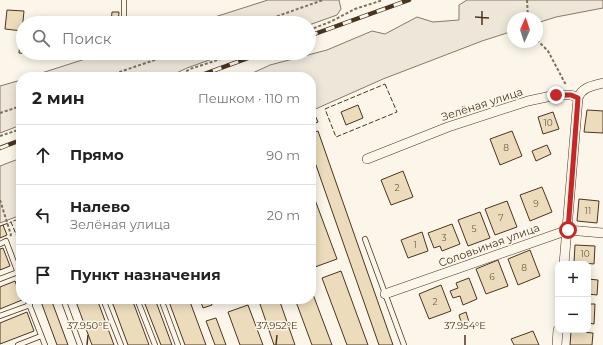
<!DOCTYPE html>
<html lang="ru">
<head>
<meta charset="utf-8">
<style>
  :root { --surface:#fff; --page:#f2f2f2; --text:#222; --muted:#767676; --line:#e0e0e0 }
  body { margin:0; font-family:Montserrat,sans-serif; background:var(--page); color:var(--text) }
  .controls { position:absolute; right:12px; bottom:12px; display:grid; overflow:hidden; border-radius:8px; box-shadow:0 2px 10px #0003 }
  .controls button { width:36px; height:36px; display:grid; place-items:center; padding:0; border:0; border-bottom:1px solid var(--line); background:var(--surface); color:var(--text); font:20px sans-serif }
  .compass { position:absolute; left:507px; top:12px; width:36px; height:36px; border-radius:50%; background:var(--surface); box-shadow:0 2px 10px #0003; rotate:3deg }
  .stop { position:absolute; width:12px; height:12px; margin:-9px; border:3px solid #c62828; border-radius:50%; background:#fff }
  .stop.end { background:#c62828; border-color:#fff; box-shadow:0 1px 4px #0008 }
  .list { margin:0; padding:0; list-style:none }
  h2 { display:flex; justify-content:space-between; align-items:center; height:52px; margin:0; padding:0 16px; font-size:17px }
  h2 small { font-size:13px; font-weight:400; color:var(--muted) }
  .list li { display:grid; grid-template-columns:26px 1fr auto; gap:12px; align-items:center; box-sizing:border-box; height:60px; padding:0 16px; border-top:1px solid var(--line) }
  .list b { display:block; font-size:15px; white-space:nowrap }
  .list p { margin:0; font-size:13px; white-space:nowrap; color:var(--muted) }
  .list em { font-size:13px; font-style:normal; color:var(--muted) }
  .icon { flex:none; width:22px; height:22px; fill:none; stroke:currentColor; stroke-width:2; stroke-linecap:round; stroke-linejoin:round }
  .map { position:relative; flex:none; width:603px; height:345px; overflow:hidden }
  .search { position:absolute; background:var(--surface); box-shadow:0 2px 10px #0003; left:16px; top:16px; width:300px; height:44px; display:flex; align-items:center; gap:10px; box-sizing:border-box; padding:0 14px; border-radius:22px; color:var(--muted); font-size:15px }
  .panel { position:absolute; background:var(--surface); box-shadow:0 2px 10px #0003; left:16px; top:72px; width:300px; height:232px; border-radius:16px }
  .map>svg:first-child { display:block }
  .green { fill:#ede6d9; stroke:#887966 }
  .building { fill:#ecdcbc; stroke:#4a3520 }
  .lines { fill:none; stroke-linecap:round; stroke-linejoin:round }
  .lane-casing { stroke:#4a3520; stroke-width:6 }
  .street-casing { stroke:#4a3520; stroke-width:10 }
  .path { stroke:#7f6f5c; stroke-width:2; stroke-dasharray:3 2; stroke-linecap:butt }
  .lane { stroke:#fbf6e9; stroke-width:4.5 }
  .street { stroke:#fbf6e9; stroke-width:9 }
  .rail-casing { stroke:#4a3520; stroke-width:4.5 }
  .rail { stroke:#fbf6e9; stroke-width:3; stroke-dasharray:9; stroke-linecap:butt }
  .fence { stroke:#4a3520; stroke-width:1; stroke-dasharray:5 2; stroke-linecap:butt }
  .route { stroke:#c62828; stroke-width:5 }
  .ticks { fill:none; stroke:#4a3520; stroke-width:1.5 }
  .labels { text-anchor:middle; stroke-width:3; stroke-linejoin:round; paint-order:stroke }
  .number-label { font-size:9px; fill:#725f47 }
  .street-label { font-size:11px; fill:#4a3520; stroke:#fbf6e9 }
  .ticks-label { font-size:10px; text-anchor:middle; fill:#4a3520; stroke:#fbf6e9; stroke-width:3; stroke-linejoin:round; paint-order:stroke }
</style>
</head>
<body>
<div class="map">
<svg width="603" height="345" viewBox="0 0 603 345">
  <rect width="100%" height="100%" fill="#fbf6e9"/>
  <path class="green" d="M268,0H339L341,9L337,15L309,25V23H196Z
    M467,0H603V8L556,17L537,23V18H513V31L482,41L383,79L311,111V77H244L270,65L327,50L372,31L385,34L417,17L433,22L459,20V5Z
    M104,53H229L187,68L168,77H29Z
    M21,80V125L0,133V86Z
    M21,158V215L0,223V166Z"/>
  <path class="building" d="M7,10L24,11L22,31L5,29Z
    M112,12H119L118,23H111Z
    M20,42H23V53L35,54L19,53Z
    M358,105L363,118L346,125L341,112Z
    M587,110L603,111V133L584,132Z
    M553,112L559,129L543,134L538,117Z
    M314,113L318,122L311,125V114Z
    M318,131L393,345H379L311,151V133Z
    M512,131L522,156L500,165L490,139Z
    M547,145L551,154L536,161L532,151Z
    M403,171L413,197L391,205L381,180Z
    M542,187L552,212L530,221L520,195Z
    M311,189L337,259L315,267L311,256Z
    M579,199L599,201L597,223L577,221Z
    M507,201L517,227L495,235L485,209Z
    M480,212L490,238L468,246L458,220Z
    M452,224L460,244L442,251L440,246L434,248L428,233Z
    M3,225L7,235L0,238V226Z
    M422,232L428,251L408,258L401,240Z
    M575,245L595,246L594,264L574,262Z
    M3,248L10,266L0,270V249Z
    M530,250L540,276L518,285L508,259Z
    M498,260L508,286L486,294L476,269Z
    M341,271L368,345H347L322,278Z
    M469,278L477,299L463,305L460,296L453,298L450,291L458,288L456,283Z
    M588,279L598,280L597,295L588,294Z
    M15,281L22,300L0,309V287Z
    M441,285L451,311L429,319L419,294Z
    M311,289L332,345H312L295,299H311Z
    M40,299H51L68,345H57Z
    M75,299H97L114,345H92Z
    M111,299H132L149,345H128Z
    M143,299H155L172,345H161Z
    M168,299H189L206,345H185Z
    M200,299H210L212,305L203,308Z
    M265,299H279L295,345H274L259,301Z
    M588,304H595L594,324L588,323Z
    M248,305L263,345H240L228,312Z
    M27,312L34,331L0,344V323Z
    M466,312L469,322L462,325L459,315Z
    M216,318L226,345H215L206,321Z
    M533,331L539,345H514L511,339Z
    M571,331L593,333L592,345H570Z"/>
  <g class="lines">
    <g class="lane-casing">
      <path id="lane" d="M124,23V0
        M365,239L404,345
        M0,244L6,241L21,281
        M0,279L18,272
        M27,299L45,345
        M63,299L80,345
        M103,299L121,345
        M137,299L155,345
        M161,299L178,345
        M0,316L30,305
        M18,345L41,336"/>
    </g>
    <g class="street-casing">
      <path id="street" d="M367,159L448,127L528,101L556,95H571L578,98C582,87 592,86 603,83
        M564,264L578,98
        M385,294L568,230L603,233
        M557,345L558,330"/>
    </g>
    <path class="path" d="M527,0L528,18
      M258,23L323,0
      M309,30L330,22L355,9L383,0
      M537,40L548,51L566,85
      M105,77L175,53
      M178,77L190,69L239,53
      M0,113L21,106
      M0,136L21,129
      M0,200L11,235L10,236"/>
    <use href="#lane" class="lane"/>
    <use href="#street" class="street"/>
    <g class="rail-casing">
      <path id="rail" d="M309,36L409,0
        M196,77L262,53
        M0,148L21,140"/>
    </g>
    <use href="#rail" class="rail"/>
    <path class="fence" d="M385,84L397,112L336,137L325,109Z
      M3,225L11,222
      M18,239L11,222L21,218"/>
  </g>
  <g class="lines">
    <path class="route" d="M556,95H571L578,98L568,230"/>
  </g>
  <path class="ticks" d="M475,17L489,18M482,25V11M87,345L88,335M276,345L277,335M465,345V335"/>
  <g class="labels">
    <g class="number-label">
      <text x="548" y="126">10</text>
      <text x="506" y="151">8</text>
      <text x="397" y="191">2</text>
      <text x="536" y="207">9</text>
      <text x="588" y="214">11</text>
      <text x="501" y="221">7</text>
      <text x="474" y="232">5</text>
      <text x="444" y="241">3</text>
      <text x="415" y="248">1</text>
      <text x="585" y="257">10</text>
      <text x="524" y="271">8</text>
      <text x="492" y="280">6</text>
      <text x="435" y="305">2</text>
    </g>
    <g class="street-label">
      <text transform="translate(482 104) rotate(-18)" y="4">Зелёная улица</text>
      <text transform="translate(489 245) rotate(-20)" y="4">Соловьиная улица</text>
    </g>
  </g>
  <g class="ticks-label">
    <text x="88" y="329">37.950°E</text>
    <text x="277" y="329">37.952°E</text>
    <text x="465" y="329">37.954°E</text>
  </g>
</svg>
<div class="controls">
<button>+</button>
<button>−</button>
</div>
<svg class="compass" viewBox="-18 -18 36 36"><path d="M0-13l5 13h-10z" fill="#e53935"/><path d="M0 13l5-13h-10z" fill="#767676"/></svg>
<div class="stop" style="left:568px;top:230px"></div>
<div class="stop end" style="left:556px;top:95px"></div>
<div class="search"><svg class="icon" aria-label="search" viewBox="0 0 24 24"><circle cx="10" cy="10" r="6"/><path d="M15 15l6 6"/></svg>Поиск</div>
<section class="panel">
<h2>2 мин<small>Пешком · 110 m</small></h2>
<ul class="list">
<li><svg class="icon" aria-label="ahead" viewBox="0 0 24 24"><path d="M12 20V5M6 11l6-6 6 6"/></svg><div><b>Прямо</b></div><em>90 m</em></li>
<li><svg class="icon" aria-label="left" viewBox="0 0 24 24"><path d="M17 20v-9H6M10 6l-5 5 5 5"/></svg><div><b>Налево</b><p>Зелёная улица</p></div><em>20 m</em></li>
<li><svg class="icon" aria-label="arrive" viewBox="0 0 24 24"><path d="M6 21V4h12l-3 4 3 4H6"/></svg><div><b>Пункт назначения</b></div></li>
</ul>
</section>
</div>
</body>
</html>
